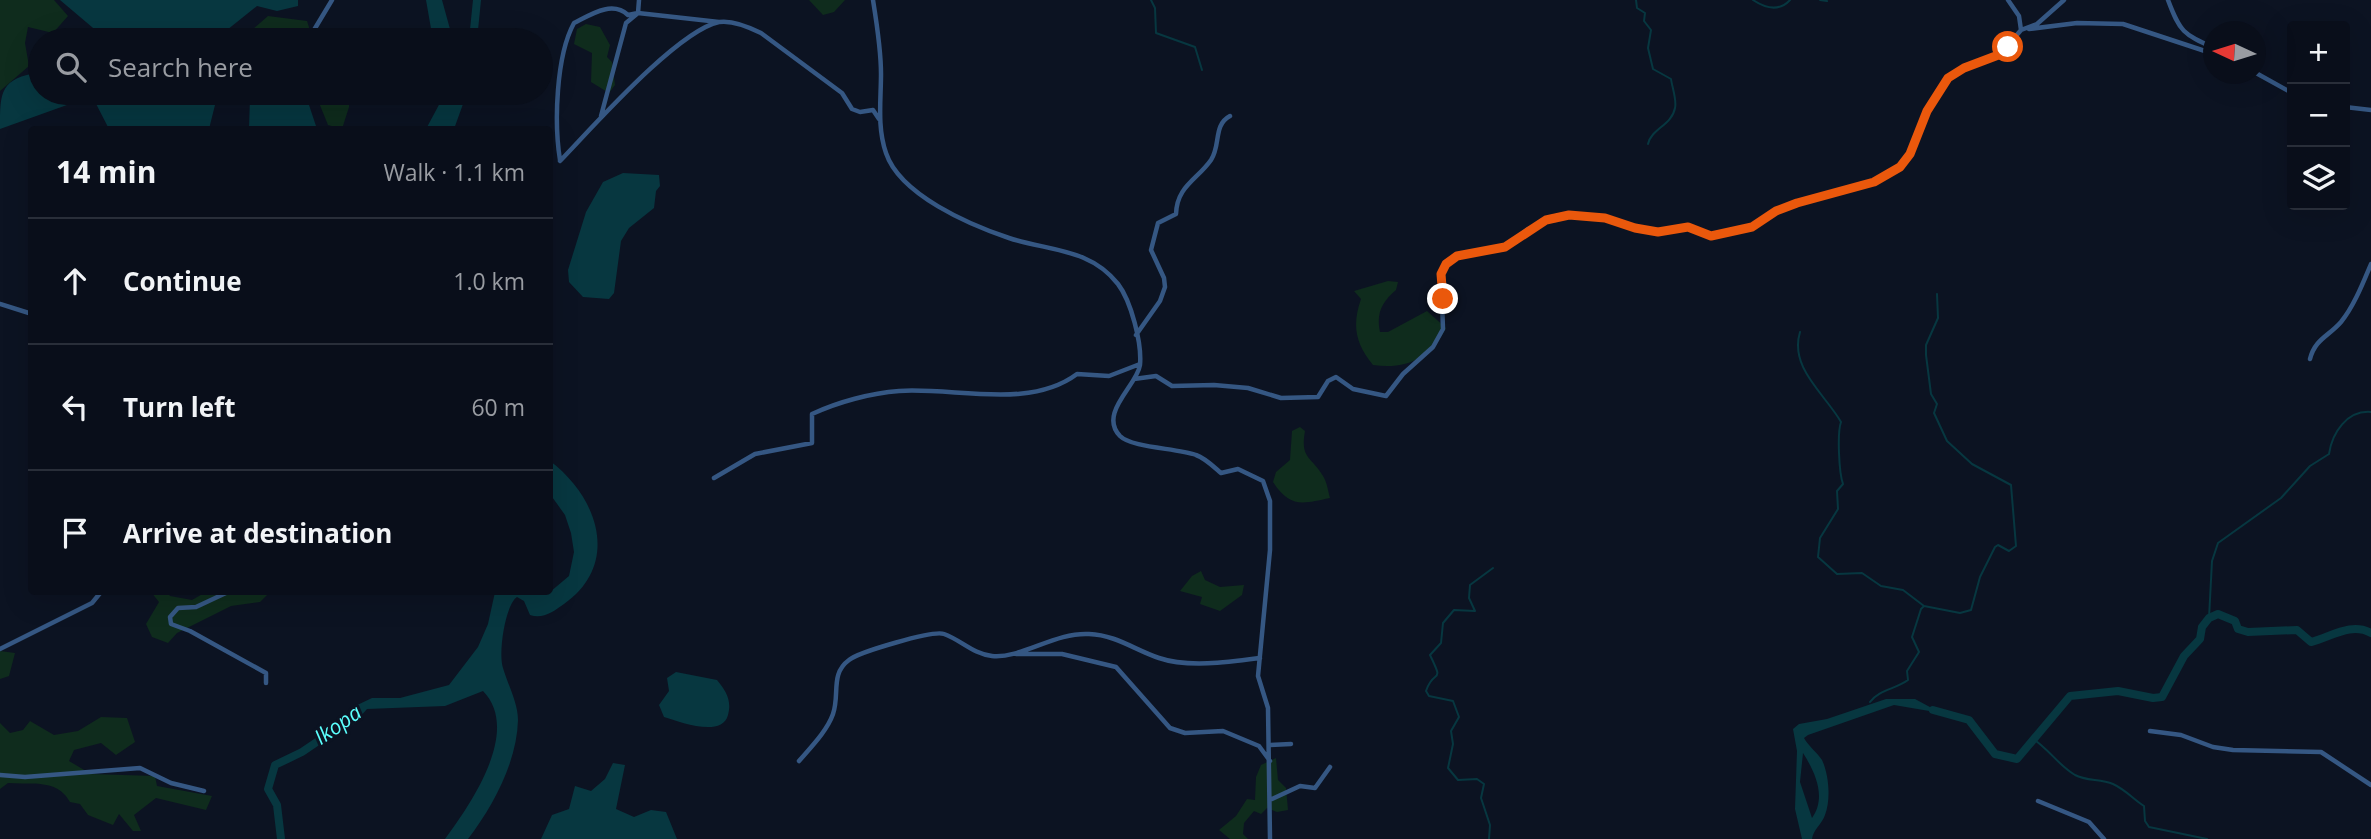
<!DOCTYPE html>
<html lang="en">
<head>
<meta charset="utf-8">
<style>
  :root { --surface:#090e1a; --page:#121723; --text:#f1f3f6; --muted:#999ca2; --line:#292e39 }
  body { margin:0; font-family:"Open Sans",sans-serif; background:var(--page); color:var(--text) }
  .controls { position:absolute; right:21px; top:21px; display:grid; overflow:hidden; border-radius:7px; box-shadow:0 7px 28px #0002 }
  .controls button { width:63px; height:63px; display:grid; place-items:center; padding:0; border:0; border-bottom:2px solid var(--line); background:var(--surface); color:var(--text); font:35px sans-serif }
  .compass { position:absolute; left:2203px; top:21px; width:63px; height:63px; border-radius:50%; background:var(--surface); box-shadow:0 7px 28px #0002; rotate:274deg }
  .stop { position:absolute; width:21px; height:21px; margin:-16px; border:5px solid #ea580c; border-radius:50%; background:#fff }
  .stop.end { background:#ea580c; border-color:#fff; box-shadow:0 2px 7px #0008 }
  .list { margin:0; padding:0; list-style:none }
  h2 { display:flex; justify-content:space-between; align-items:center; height:91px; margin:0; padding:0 28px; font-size:30px }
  h2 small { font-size:23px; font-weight:400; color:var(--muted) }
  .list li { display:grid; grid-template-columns:46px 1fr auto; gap:21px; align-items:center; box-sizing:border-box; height:126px; padding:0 28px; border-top:2px solid var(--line) }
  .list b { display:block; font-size:26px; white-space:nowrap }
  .list em { font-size:23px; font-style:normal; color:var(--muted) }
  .icon { flex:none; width:38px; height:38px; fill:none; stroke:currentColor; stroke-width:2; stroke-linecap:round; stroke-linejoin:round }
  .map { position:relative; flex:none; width:2371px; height:839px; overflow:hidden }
  .search { position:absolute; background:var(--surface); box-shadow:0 7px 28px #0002; left:28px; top:28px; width:525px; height:77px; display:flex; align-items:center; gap:18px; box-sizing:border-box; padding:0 24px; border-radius:38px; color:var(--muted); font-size:26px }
  .panel { position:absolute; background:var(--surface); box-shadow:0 7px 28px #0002; left:28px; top:126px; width:525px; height:469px; border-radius:7px }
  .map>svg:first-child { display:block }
  .green { fill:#0f2c1d }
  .water { fill:#073740; fill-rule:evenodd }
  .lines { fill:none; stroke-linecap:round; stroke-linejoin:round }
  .stream { stroke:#073740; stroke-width:2 }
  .river { stroke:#073740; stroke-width:8 }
  .minor { stroke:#355783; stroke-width:4.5 }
  .route { stroke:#ea580c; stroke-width:9 }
  .labels { text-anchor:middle; stroke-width:6; stroke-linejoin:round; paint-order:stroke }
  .water-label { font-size:21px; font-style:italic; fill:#5bfffd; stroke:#0c1322 }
</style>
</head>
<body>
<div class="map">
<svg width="2371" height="839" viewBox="0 0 2371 839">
  <rect width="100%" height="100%" fill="#0c1322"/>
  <path class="green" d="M0,0H54L68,16L53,33L28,27L25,43L29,66L0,91Z
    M809,0H845L834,12L823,15Z
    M268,16L307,21L313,40H248L253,29Z
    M586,24L600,27L610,45L607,57L612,62L615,85L609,93L591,82L592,53L574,44L577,29Z
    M322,28L348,29L353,40H336Z
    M315,93H349V107L342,129L328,125Z
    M1388,281L1398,282L1396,290C1382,302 1376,313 1380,332H1388L1427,311L1446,328C1431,358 1406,370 1373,365C1355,343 1352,325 1361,299L1354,291Z
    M1300,427L1305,431C1300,459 1311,456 1323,476C1327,482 1328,491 1330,498C1302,504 1290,508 1273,482L1276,472L1290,460L1292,431Z
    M1201,571L1205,580L1220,587L1244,585L1242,595L1220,611L1200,604L1202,597L1180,591L1192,576Z
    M151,592H167L170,596L192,600L206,592H270L260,602L231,606L177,633L168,643L152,637L146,624L159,602Z
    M0,651L15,653L9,676L0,679Z
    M101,717L127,718L135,742L116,755L101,743L74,750L69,761L91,774L155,776L157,786L212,796L206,810L156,798L134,815L141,831H133L119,814L113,825L88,815L80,804L70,802C57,778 31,785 8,783L0,789V723L10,733L23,730L30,721L54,735L78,731Z
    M1276,758L1278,780L1286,788L1288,810L1277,812L1267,808L1261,814L1254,811L1244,823L1243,834L1248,839H1230L1219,830L1236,816L1247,799L1255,800L1256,777L1261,765Z"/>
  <path class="water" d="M60,0H298V6L277,11L257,6L227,30L228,40H99V33Z
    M426,0H442L453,40H433Z
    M40,72V93H218L209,129H109L92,96L0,129C0,91 0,79 40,72Z
    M254,93H305L317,129H249L250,97Z
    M442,93H467L454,129H426L441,101Z
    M623,173L659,175L660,186L656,191L654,208L629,228L621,241L614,293L609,299L583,297L569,282L568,270L586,212L603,182Z
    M550,461C598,497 621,564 564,604C553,612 543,619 530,615L524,601L517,597C505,605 498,654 503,668C508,685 518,703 518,720C517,762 493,806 468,839H445C470,805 522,731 483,691L445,706L367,709L350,728L353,707L372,698H400L449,685L478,647L488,624L495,592H550L569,576L574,552L571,533L565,515L550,494Z
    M676,672L717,680C726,691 732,700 728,715C722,738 680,722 664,717L659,705L669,691L667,678Z
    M1886,699H1915L1941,713L1894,705L1808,735L1804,738C1809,747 1817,752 1822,760C1829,775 1831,799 1825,815C1822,824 1813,830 1812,839H1802L1795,809L1797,751L1793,729L1799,724L1827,719ZM1803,753C1815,772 1827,797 1812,818L1800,782Z
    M613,763L625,765L616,809L634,817L651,810L666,812L677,839H541L552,815L569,809L575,786L591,791L605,779Z"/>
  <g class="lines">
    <path class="stream" d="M1151,0L1155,8L1156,33L1195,47L1202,70
      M1636,0L1637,8L1645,13L1644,21L1651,30L1648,48L1653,69L1671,79C1672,87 1677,100 1675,108C1672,125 1651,129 1648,144
      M1753,0C1765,8 1779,12 1790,0
      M1820,0L1827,1
      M1800,332C1789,368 1825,394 1841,422C1837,433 1839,473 1843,484L1837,491L1838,509L1820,538L1818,557L1837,574L1862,573L1881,586L1903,590L1924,606
      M2209,618L2212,561L2218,543L2281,498L2310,466L2329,454C2332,433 2347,410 2371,412
      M1870,702C1878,690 1896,689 1908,680L1907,671L1919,652L1912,637L1921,609L1924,606L1960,613L1971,610L1980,577L1995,547L1998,545L2009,551L2016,546L2011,485L1972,464L1947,441L1934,413L1937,404L1931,394L1926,355V345L1938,318L1937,294
      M2032,738C2049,749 2058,765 2075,775C2086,781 2100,779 2113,784C2126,790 2133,799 2144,806L2145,821L2149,827L2207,839
      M1489,839L1490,825L1481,798L1484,784L1477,779L1458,780L1448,768L1453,744L1451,731L1459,717L1453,701L1429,696L1426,691C1434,667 1445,686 1430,655L1441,643L1443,623L1454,610L1475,611L1469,598L1470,585L1493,568"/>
    <path class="river" d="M473,40L477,0
      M1933,710L1969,720L1995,754L2017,759L2070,696L2118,691L2153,698L2162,697L2184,656L2200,639L2202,627L2209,618L2218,614L2235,621L2238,629L2248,632L2297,630L2311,642C2331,637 2351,622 2371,633
      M281,839L277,805L268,789L275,765L302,752L358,714"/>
    <path class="minor" d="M873,0C877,25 881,49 881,74C881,100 877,127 886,153C900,195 970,225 1009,238C1049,251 1090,248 1118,284C1131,301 1142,343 1140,365C1137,386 1098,413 1120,436C1132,448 1177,448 1196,455C1205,458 1214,467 1221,473L1238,469L1263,481L1270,501V550L1258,676L1268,708L1270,839
      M2008,0L2019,16L2021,30
      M2168,0C2180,32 2183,34 2214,48
      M2029,29L2077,23L2123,24L2214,54
      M314,30L332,0
      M2256,73L2292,93
      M2345,107L2371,110
      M601,116L626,23L638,13L639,0
      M560,160C554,123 556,56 574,23C590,15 612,0 628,15L638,13L719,22
      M560,161C592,128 677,31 719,22C732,20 749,27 761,33L842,93L852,109L860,112L873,110L879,119
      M0,304L32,314
      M1136,335L1160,301L1165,287L1164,278L1151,250L1158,223L1176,214C1177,186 1197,180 1211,160C1221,145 1213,125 1230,116
      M2310,359C2315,339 2329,336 2341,322C2354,306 2363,283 2371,264
      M1134,379L1156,376L1172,386L1214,385L1248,388L1281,398L1318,397L1328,381L1336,377L1353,389L1386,396L1403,374L1433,347L1443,329L1441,273L1446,263L1457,256L1505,247L1528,229L1546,221L1569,215L1606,218L1635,228L1658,232L1688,227L1711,236L1753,227L1776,211L1797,203L1861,187L1900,167L1910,154L1928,112L1948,78L1964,68L2001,54L2021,30L2037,24L2064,0
      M714,478L755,454L812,443V414C838,402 871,393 899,391C955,387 1029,410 1077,374L1109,376L1140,364
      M228,592L196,607L178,608L170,617L171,624L190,631L266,673V683
      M0,649L92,603L101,592
      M1016,654H1062L1116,667L1170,728L1185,733L1223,731L1259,746L1270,761
      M2150,731L2181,735L2213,747L2233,750L2321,752L2371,785
      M1270,745L1291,744
      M799,761C811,747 827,731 833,714C840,694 830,674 849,660C859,652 933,630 944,634C961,640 973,654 992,656C1021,659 1055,632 1089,634C1116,635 1135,650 1159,658C1188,668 1230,662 1260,658
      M0,775L25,777L140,768L171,783L204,791
      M1272,799L1300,786L1315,788L1330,767
      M2038,801L2089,822L2104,839"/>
  </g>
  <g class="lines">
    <path class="route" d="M1443,299L1441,274L1446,264L1457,256L1505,247L1546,220L1569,215L1605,218L1635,228L1658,232L1688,227L1711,236L1752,227L1776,211L1797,203L1874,182L1900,167L1910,154L1927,111L1948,78L1964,68L2001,54L2008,47"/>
  </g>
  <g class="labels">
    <g class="water-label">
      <text transform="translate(338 725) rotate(-35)" y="7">Ikopa</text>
    </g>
  </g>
</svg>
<div class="controls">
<button>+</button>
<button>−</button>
<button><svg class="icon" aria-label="layers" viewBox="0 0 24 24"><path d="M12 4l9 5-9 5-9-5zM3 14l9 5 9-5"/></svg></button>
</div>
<svg class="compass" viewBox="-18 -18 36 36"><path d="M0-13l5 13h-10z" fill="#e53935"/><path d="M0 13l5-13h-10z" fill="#999ca2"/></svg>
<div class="stop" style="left:2008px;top:47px"></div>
<div class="stop end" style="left:1443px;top:299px"></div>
<div class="search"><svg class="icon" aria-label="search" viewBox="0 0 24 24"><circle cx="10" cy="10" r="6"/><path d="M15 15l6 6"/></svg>Search here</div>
<section class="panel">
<h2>14 min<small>Walk · 1.1 km</small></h2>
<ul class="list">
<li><svg class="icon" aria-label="ahead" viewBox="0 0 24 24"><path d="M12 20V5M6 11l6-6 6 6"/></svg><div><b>Continue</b></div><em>1.0 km</em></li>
<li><svg class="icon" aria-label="left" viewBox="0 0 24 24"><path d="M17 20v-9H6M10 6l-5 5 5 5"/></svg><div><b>Turn left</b></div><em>60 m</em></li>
<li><svg class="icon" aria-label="arrive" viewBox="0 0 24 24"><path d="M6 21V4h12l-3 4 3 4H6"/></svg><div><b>Arrive at destination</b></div></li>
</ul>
</section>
</div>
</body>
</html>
